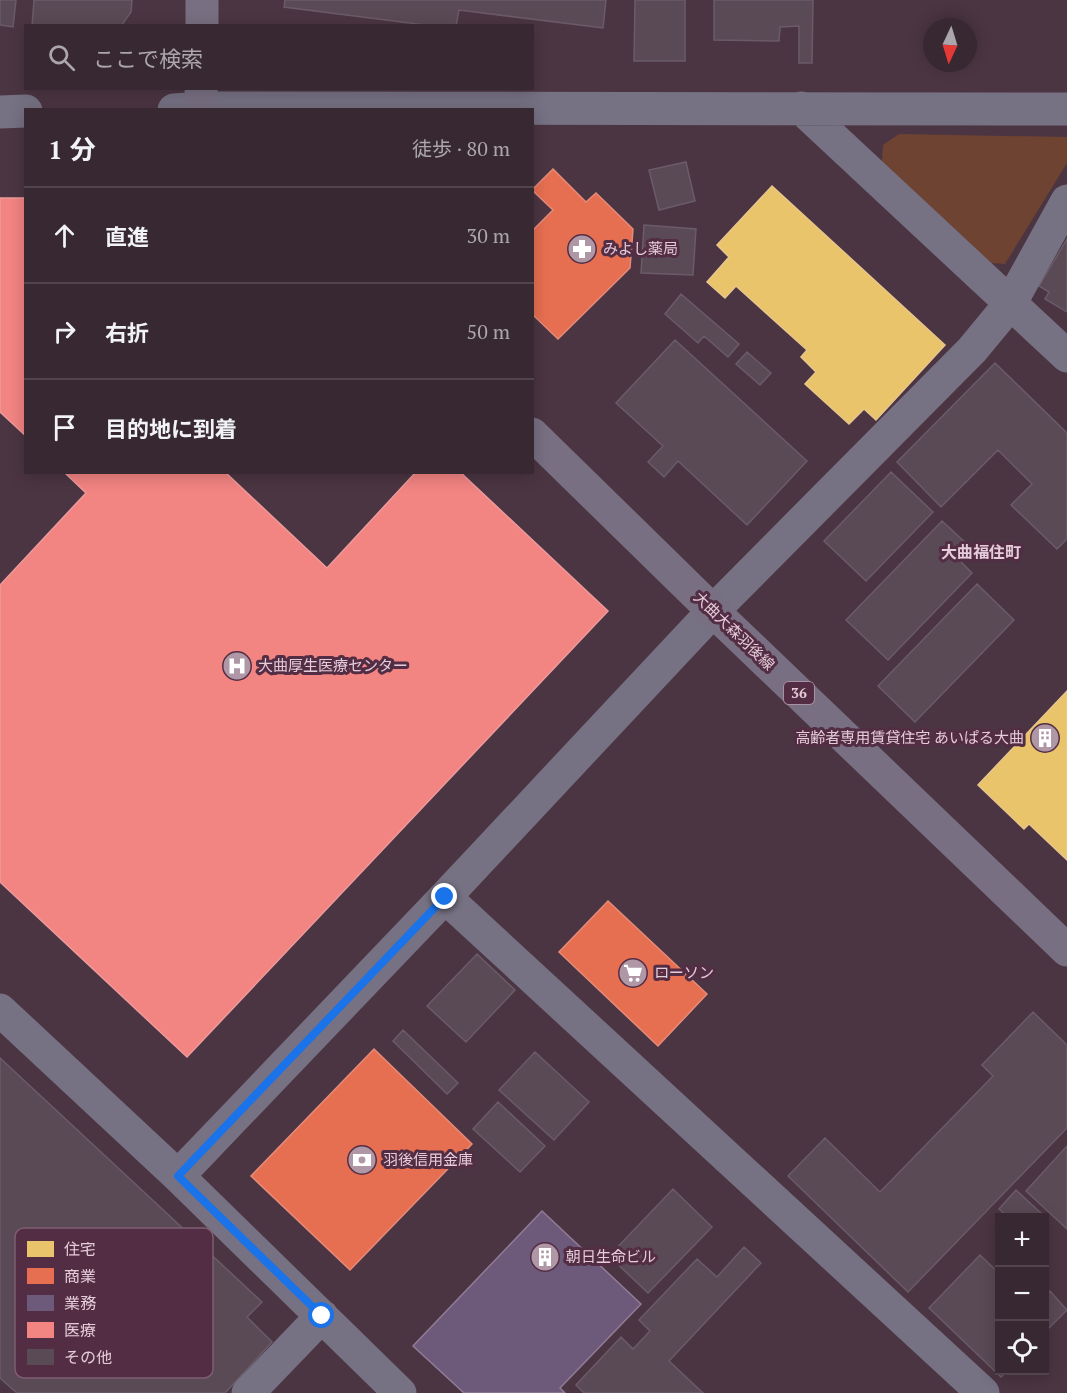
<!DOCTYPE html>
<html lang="ja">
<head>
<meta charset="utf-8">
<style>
  :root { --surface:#382832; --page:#3f303a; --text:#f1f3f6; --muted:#aba6ac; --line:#52444d }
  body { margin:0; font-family:"PT Serif","Noto Sans JP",serif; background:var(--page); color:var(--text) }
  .controls { position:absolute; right:18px; bottom:18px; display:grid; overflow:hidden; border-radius:0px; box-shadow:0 3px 15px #0003 }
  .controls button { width:54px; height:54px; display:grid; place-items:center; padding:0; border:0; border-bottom:2px solid var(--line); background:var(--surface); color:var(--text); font:30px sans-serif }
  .compass { position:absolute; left:923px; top:18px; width:54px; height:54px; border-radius:50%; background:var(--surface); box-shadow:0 3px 15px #0003; rotate:184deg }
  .stop { position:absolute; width:18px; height:18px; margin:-14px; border:4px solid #1a73e8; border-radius:50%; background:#fff }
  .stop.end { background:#1a73e8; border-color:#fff; box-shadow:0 2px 6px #0008 }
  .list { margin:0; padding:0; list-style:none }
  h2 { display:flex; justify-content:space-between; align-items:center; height:78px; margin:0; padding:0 24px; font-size:26px }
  h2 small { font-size:20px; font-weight:400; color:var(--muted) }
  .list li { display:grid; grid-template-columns:39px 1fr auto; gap:18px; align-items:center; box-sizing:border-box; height:96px; padding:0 24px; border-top:2px solid var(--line) }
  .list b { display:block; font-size:22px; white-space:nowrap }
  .list em { font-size:20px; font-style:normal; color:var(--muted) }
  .icon { flex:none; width:33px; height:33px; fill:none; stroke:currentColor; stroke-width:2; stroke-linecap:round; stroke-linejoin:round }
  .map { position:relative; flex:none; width:1067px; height:1393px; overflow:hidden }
  .search { position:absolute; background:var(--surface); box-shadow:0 3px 15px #0003; left:24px; top:24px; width:510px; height:66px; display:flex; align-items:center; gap:15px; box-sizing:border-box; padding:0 21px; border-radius:0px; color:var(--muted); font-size:22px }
  .panel { position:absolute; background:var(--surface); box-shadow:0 3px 15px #0003; left:24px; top:108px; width:510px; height:366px; border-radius:0px }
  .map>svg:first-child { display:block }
  .green { fill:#6f4332 }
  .homes { fill:#e9c46a; stroke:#e8c68c; stroke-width:1.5 }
  .shops { fill:#e76f51; stroke:#e68b7a; stroke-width:1.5 }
  .offices { fill:#6d597a; stroke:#917c97; stroke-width:1.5 }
  .health { fill:#f28482; stroke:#ee9a9c; stroke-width:1.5 }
  .building { fill:#5a4a56; stroke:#6b5b68; stroke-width:1.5 }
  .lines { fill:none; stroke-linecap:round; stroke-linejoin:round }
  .minor { stroke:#767183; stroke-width:33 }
  .tertiary { stroke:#767183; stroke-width:33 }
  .primary { stroke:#787082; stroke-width:33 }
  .route { stroke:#1a73e8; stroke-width:8 }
  .labels { text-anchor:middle; stroke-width:6; stroke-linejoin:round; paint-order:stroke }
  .shield { fill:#532d44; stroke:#b99cad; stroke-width:1.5 }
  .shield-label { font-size:14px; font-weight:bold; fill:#e5ccda }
  .poi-label { font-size:15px; fill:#e5ccda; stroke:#532d44; text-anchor:start }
  .street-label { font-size:15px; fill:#e5ccda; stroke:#532d44 }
  .neighbourhood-label { font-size:16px; font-weight:bold; fill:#e5ccda; stroke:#532d44 }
  .key { fill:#532d44; stroke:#7f5d71; stroke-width:1.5 }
  .key-label { font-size:16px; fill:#e5ccda }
</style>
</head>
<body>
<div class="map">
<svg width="1067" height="1393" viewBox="0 0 1067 1393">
  <rect width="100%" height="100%" fill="#4b3542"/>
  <path class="green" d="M899,134L1067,137V163L1005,264L991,263L882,162L883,145Z"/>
  <path class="homes" d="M772,186L945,345L876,420L864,409L849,424L805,384L816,372L801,357L807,350L736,286L725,298L707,282L729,257L717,245Z
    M1067,691V860L1029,824L1024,829L978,785Z"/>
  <path class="shops" d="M553,169L586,202L596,193L633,229L630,268L558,339L532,314V231L553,210L532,190Z
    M608,901L707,994L658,1046L559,952Z
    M374,1049L472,1144L350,1270L251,1176Z"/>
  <path class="offices" d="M542,1211L641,1304L560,1388L565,1393H464L413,1346Z"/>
  <path class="health" d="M0,198H26V436L0,412Z
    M64,472H225L327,568L416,472H460L608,611L187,1057L0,882V585L86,493Z"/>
  <path class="building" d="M0,0H16L13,27L0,25Z
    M34,0H132L131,12L121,26H32Z
    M285,0H606L603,28L459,10L456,26H433L284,7Z
    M635,0H685V61H634Z
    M714,0H813L812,63H799V26L780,27L779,41L714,40Z
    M686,162L695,201L659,210L649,170Z
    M644,225L696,229L693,275L641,273Z
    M1067,239V312L1045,299L1049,292L1039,286Z
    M681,294L739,344L728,357L704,336L698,343L665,314Z
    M675,340L807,461L747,525L678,461L664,477L648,462L663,446L616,403Z
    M747,352L771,373L760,385L736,364Z
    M995,363L1067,433V539L1057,549L1011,505L1032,484L998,450L941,507L897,462Z
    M891,472L933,512L866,581L824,541Z
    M942,521L967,544L956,557L972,573L888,660L846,620Z
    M977,584L1014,620L915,722L878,686Z
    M477,954L515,990L466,1042L427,1006Z
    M1033,1012L1067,1045V1128L908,1292L788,1176L825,1138L880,1192L993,1076L982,1065Z
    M403,1030L458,1083L447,1094L393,1041Z
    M535,1052L589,1102L554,1140L499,1090Z
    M0,1058L262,1302L247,1317L272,1342L225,1393H17L0,1378Z
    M498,1102L545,1146L520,1172L473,1129Z
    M1067,1146V1229L1026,1191Z
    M673,1189L712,1227L648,1293L609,1256Z
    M1016,1190L1042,1214L1039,1218H1009L999,1209Z
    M744,1247L761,1263L669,1361L703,1393H584L576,1385L621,1337L633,1349L650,1331L639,1320L697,1259L717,1277Z
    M980,1255L1000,1274V1370H1008L1001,1377L929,1308Z
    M1050,1291L1067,1310L1044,1333V1297Z"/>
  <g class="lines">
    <path class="minor" d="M201,108L1067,109
      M801,108L1067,356
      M445,897L983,1393
      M0,1010L178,1176L400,1393
      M178,1176L445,897L713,611L972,350L1010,304L1067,201
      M248,1393L322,1316"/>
    <path class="tertiary" d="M174,110L201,108
      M0,112L26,111"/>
    <path class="primary" d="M202,26V0
      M201,88L202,110
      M532,434L713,611L1067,950"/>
  </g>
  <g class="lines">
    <path class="route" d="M322,1316L178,1176L445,897"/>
  </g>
  <defs>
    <g id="pharmacy-disc" transform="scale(1.5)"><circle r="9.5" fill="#af97a5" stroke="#532d44"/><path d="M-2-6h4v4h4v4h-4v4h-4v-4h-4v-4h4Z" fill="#fff"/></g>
    <g id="hospital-disc" transform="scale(1.5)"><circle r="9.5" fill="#af97a5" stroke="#532d44"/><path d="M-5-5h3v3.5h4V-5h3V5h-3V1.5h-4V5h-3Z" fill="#fff"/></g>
    <g id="building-disc" transform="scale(1.5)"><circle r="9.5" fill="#af97a5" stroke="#532d44"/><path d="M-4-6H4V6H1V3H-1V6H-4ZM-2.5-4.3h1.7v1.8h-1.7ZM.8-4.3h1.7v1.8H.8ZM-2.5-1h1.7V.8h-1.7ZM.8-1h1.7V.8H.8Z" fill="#fff"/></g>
    <g id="supermarket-disc" transform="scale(1.5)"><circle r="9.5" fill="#af97a5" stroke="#532d44"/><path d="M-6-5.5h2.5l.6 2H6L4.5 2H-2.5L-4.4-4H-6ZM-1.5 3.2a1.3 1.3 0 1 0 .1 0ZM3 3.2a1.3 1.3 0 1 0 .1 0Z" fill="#fff"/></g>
    <g id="bank-disc" transform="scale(1.5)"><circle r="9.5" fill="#af97a5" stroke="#532d44"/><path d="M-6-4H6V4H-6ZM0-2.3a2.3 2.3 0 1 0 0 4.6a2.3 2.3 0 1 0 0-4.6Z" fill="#fff"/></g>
  </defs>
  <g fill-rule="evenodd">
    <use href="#pharmacy-disc" x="582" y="249"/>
    <use href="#hospital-disc" x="237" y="666"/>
    <use href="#building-disc" x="1045" y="738"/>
    <use href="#supermarket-disc" x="633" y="973"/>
    <use href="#bank-disc" x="362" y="1160"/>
    <use href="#building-disc" x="545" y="1257"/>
  </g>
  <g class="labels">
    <rect class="shield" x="784" y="682" width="30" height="22" rx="4.5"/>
    <g class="shield-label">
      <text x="799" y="698">36</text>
    </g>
    <g class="poi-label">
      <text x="603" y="254">みよし薬局</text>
      <text x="258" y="671">大曲厚生医療センター</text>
      <text x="1024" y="743" text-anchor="end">高齢者専用賃貸住宅 あいぱる大曲</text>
      <text x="654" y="978">ローソン</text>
      <text x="383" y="1165">羽後信用金庫</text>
      <text x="566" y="1262">朝日生命ビル</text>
    </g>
    <g class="street-label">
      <text transform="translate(734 631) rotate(44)" y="5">大曲大森羽後線</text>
    </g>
    <g class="neighbourhood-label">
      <text x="981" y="558">大曲福住町</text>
    </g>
  </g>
  <rect x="15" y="1228" width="198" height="150" rx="9" class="key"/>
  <rect x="27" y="1241" width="27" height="16" fill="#e9c46a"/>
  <rect x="27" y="1268" width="27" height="16" fill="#e76f51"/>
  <rect x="27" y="1295" width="27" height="16" fill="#6d597a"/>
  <rect x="27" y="1322" width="27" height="16" fill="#f28482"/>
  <rect x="27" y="1349" width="27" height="16" fill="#5a4a56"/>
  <g class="key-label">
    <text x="64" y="1255">住宅</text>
    <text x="64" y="1282">商業</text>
    <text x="64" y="1309">業務</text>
    <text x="64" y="1336">医療</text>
    <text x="64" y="1363">その他</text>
  </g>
</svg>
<div class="controls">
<button>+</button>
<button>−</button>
<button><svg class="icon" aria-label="locate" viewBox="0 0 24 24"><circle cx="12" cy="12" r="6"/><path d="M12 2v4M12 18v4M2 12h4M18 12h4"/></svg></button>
</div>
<svg class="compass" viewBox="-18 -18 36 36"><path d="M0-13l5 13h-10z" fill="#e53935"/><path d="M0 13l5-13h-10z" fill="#aba6ac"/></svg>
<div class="stop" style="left:322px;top:1316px"></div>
<div class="stop end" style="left:445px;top:897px"></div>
<div class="search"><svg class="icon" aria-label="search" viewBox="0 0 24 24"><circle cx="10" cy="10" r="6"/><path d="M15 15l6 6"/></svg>ここで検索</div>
<section class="panel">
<h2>1 分<small>徒歩 · 80 m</small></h2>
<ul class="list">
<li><svg class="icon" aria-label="ahead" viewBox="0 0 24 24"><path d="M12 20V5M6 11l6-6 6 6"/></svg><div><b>直進</b></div><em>30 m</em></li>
<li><svg class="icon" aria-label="right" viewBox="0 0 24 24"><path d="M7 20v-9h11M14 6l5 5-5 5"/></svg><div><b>右折</b></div><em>50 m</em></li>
<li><svg class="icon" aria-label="arrive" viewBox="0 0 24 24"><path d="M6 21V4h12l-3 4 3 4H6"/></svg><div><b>目的地に到着</b></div></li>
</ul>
</section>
</div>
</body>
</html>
